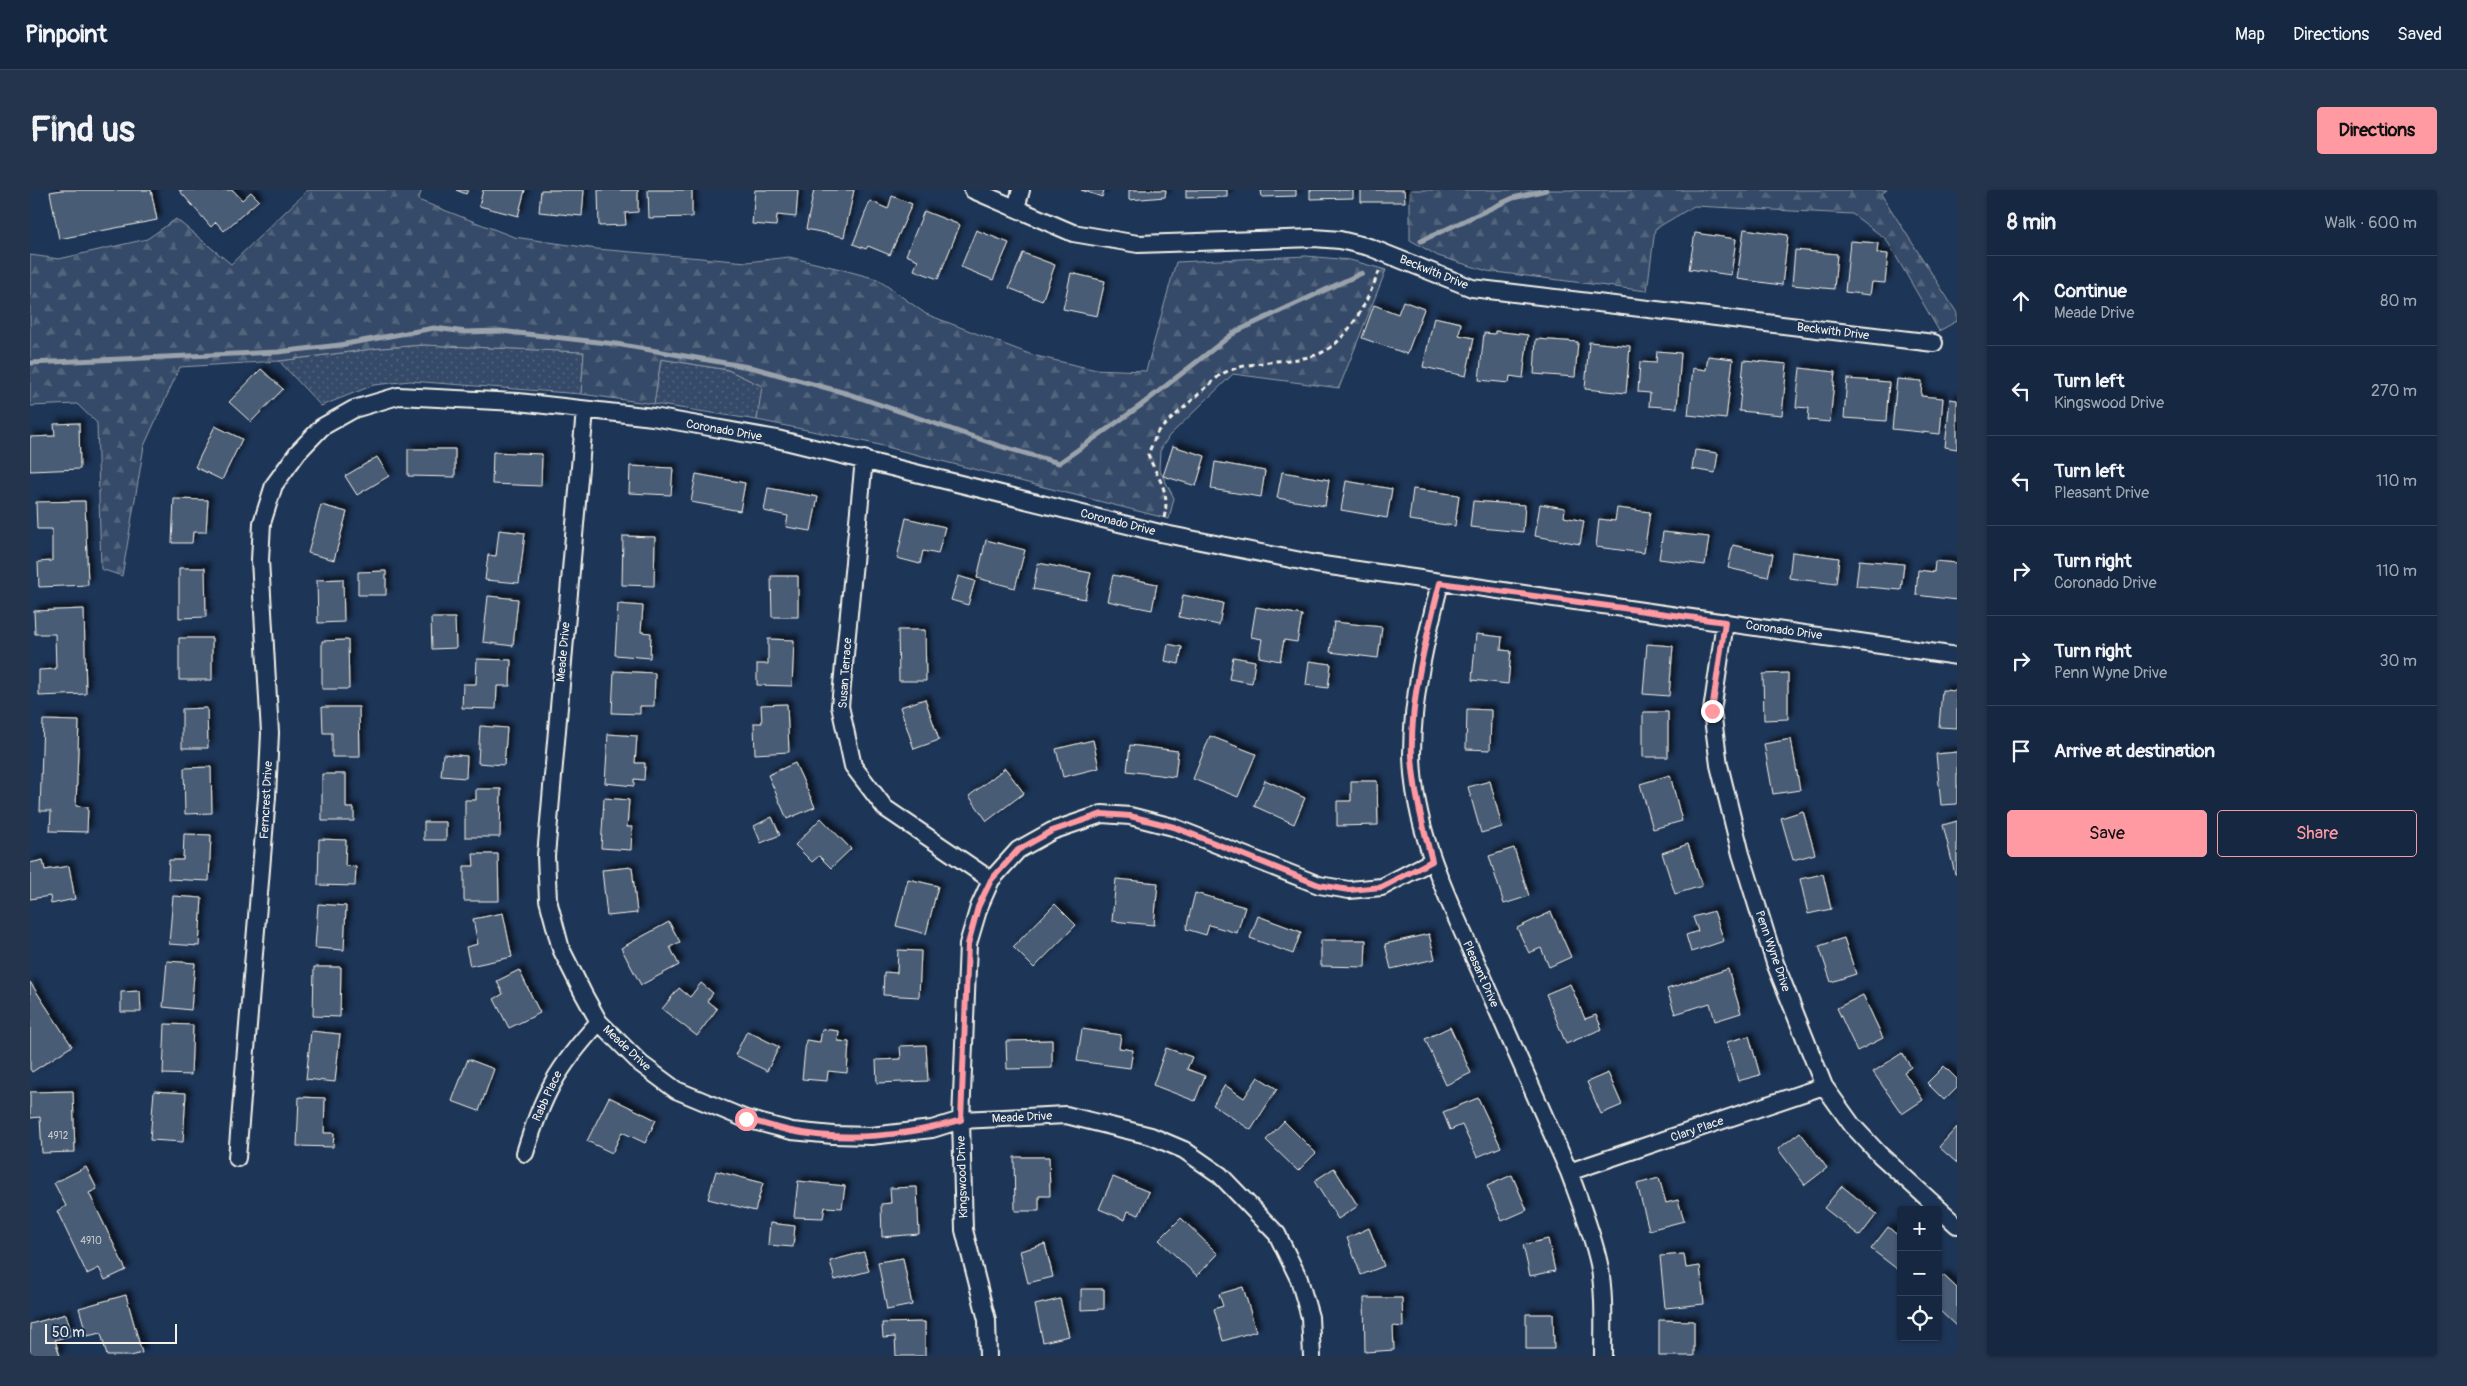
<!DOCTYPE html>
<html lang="en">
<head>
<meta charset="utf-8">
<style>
  :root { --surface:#162841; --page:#23344c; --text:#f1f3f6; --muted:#9ea6b1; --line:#35445a; --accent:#ff9aa2 }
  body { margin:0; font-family:Pangolin,sans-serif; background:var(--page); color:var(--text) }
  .controls { position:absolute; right:15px; bottom:15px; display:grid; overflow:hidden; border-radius:5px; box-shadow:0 1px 4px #0004 }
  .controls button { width:45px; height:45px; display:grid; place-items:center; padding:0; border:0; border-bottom:1px solid var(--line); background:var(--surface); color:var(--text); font:25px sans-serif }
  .scale { position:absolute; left:15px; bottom:12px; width:132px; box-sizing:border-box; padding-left:5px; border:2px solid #f4f1e8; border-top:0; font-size:14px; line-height:18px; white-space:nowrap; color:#f4f1e8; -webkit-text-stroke:4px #1d3557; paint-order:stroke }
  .stop { position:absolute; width:15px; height:15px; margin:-11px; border:4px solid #ff9aa2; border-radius:50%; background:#fff }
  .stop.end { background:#ff9aa2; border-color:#fff; box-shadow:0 1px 5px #0008 }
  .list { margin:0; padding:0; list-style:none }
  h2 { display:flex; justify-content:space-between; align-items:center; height:65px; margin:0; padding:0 20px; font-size:21px }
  h2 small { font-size:16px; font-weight:400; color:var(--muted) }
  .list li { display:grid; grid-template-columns:32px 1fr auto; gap:15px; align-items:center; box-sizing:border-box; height:90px; padding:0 20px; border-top:1px solid var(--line) }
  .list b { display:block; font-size:19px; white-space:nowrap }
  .list p { margin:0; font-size:16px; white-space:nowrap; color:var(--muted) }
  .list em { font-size:16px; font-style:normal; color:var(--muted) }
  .actions { display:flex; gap:10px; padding:15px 20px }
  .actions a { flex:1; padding:11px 0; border:1px solid var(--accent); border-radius:5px; text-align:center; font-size:18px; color:var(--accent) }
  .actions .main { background:var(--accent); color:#111 }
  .icon { flex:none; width:28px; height:28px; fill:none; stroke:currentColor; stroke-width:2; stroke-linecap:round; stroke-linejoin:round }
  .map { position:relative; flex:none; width:1927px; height:1166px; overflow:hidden; border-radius:5px }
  header { display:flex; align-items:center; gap:30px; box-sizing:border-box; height:70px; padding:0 25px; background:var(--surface); border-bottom:1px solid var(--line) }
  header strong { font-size:24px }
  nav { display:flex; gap:28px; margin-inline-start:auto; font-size:18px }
  .intro { display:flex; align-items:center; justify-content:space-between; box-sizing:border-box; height:120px; padding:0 30px }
  h1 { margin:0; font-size:35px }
  .button { padding:12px 22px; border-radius:5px; background:var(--accent); color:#111; font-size:18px; font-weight:700 }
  main { display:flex; gap:30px; padding:0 30px }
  aside { flex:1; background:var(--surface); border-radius:5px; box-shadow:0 1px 4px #0004 }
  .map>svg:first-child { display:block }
  .green { fill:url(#green-dots); stroke:#949ea8 }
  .forest { fill:url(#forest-firs); stroke:#949ea8 }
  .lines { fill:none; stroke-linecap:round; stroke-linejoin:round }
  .stream { stroke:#9aa2ab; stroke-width:5 }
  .building { fill:#485b74; stroke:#f4f1e8; filter:url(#shadow) }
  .minor-casing { stroke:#f4f1e8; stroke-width:20 }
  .path { stroke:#f4f1e8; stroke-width:3; stroke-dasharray:5 4; stroke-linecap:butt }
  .minor { stroke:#1d3557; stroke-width:16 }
  .route { stroke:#ff9aa2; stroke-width:6 }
  .labels { text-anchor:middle; stroke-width:4; stroke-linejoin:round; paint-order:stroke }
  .number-label { font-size:10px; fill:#c9cccb }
  .street-label { font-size:12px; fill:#f4f1e8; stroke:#1d3557 }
</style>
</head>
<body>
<header>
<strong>Pinpoint</strong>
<nav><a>Map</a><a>Directions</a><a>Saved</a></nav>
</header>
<div class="intro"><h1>Find us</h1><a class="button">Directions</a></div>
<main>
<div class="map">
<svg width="1927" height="1166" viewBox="0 0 1927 1166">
  <defs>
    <pattern id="green-dots" width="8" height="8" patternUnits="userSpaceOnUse" patternTransform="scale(1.25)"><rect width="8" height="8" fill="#354a67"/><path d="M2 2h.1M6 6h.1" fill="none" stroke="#53657d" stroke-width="1.8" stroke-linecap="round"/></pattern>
    <pattern id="forest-firs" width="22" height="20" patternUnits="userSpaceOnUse" patternTransform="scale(1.25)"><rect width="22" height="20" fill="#354a67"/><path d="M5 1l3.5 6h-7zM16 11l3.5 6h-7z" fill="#53657d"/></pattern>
    <filter id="shadow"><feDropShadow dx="4.5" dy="-4.5" stdDeviation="2.5" flood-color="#0009"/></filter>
  </defs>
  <rect width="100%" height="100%" fill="#1d3557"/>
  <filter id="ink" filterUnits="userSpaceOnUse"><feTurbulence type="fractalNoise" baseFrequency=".02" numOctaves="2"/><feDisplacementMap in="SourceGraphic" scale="10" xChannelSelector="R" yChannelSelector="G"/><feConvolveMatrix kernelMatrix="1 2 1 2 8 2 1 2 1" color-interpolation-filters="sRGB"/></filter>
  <g filter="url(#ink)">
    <path class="green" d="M394,155L554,162L551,204L380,191L344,195L291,216L249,171L350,158Z
      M631,169L698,180L733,196L727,230L624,214Z"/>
    <path class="forest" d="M278,0H392L388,10L484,47L567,59L717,72L759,67L806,78L847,89L896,124L1002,165L1062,179L1116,181L1146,72L1276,66L1320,70L1356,80L1309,198L1203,184L1139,246L1130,261L1129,279L1144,308L1139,329L841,253L727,230L732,196L698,180L631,169L624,214L551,204L554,162L394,155L350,158L249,171L150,177L114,256L92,386L71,379L67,233L47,214L0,216V65L29,69L117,49L146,29L201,74Z
      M1380,0H1857L1851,4L1927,123V131L1909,141L1856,49L1822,24L1664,16L1625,39L1617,101L1457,81L1408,66L1380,50Z"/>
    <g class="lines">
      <path class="stream" d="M1391,51L1483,8L1516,0
        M0,173L248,162L310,155L404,138L436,142L470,141L586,154L724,178L819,204L973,257L1029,273L1110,216L1205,142L1332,83"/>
    </g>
    <path class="building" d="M32,0H121L127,30L29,49L20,2Z
      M149,0H203L212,10L221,2L229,10L194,41L186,32L181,37Z
      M426,0H438L436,4Z
      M453,0H495L488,26L449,16Z
      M511,0H554L552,26L509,22Z
      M568,0H608V22L595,23L596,35L569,36Z
      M618,0H662V27L619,28Z
      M725,0H768L766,27L747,25L746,36L722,34Z
      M784,0H824L814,47L776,39Z
      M1051,0H1074L1072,7Z
      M1099,0H1136L1135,7L1099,10Z
      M1156,0H1197V7L1156,8Z
      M1231,0H1266V6L1232,7Z
      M1280,0H1323V8L1280,9Z
      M1331,0H1374L1375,12H1331Z
      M862,6L882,14L860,65L838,56L836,59L823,54L840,11L858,19Z
      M894,21L930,35L908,89L884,80L888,70L876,65Z
      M1714,39L1758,45L1752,95L1707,89Z
      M946,40L979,53L963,90L931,77Z
      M1665,43L1706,49L1701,85L1659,79Z
      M1820,51L1848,53L1847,63L1858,64L1855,93L1842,92L1840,105L1815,102Z
      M1765,60L1807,64L1804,99L1762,95Z
      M993,63L1025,75L1012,111L979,98Z
      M1041,83L1075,91L1067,126L1033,119Z
      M1373,111L1394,119L1377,164L1332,148L1344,115L1368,124Z
      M1404,127L1431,133L1429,145L1444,148L1436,186L1393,177Z
      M1465,141L1498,145L1493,188L1480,186L1479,193L1449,190L1454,143L1465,144Z
      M1506,149L1548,152L1545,187L1504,184Z
      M1559,152L1600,156L1596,203L1555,199Z
      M1627,161L1651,163L1647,218L1619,216L1620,203L1608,202L1610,172L1626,173Z
      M1678,166L1703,169L1696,229L1658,225L1663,178L1676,180Z
      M1714,170L1757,174L1752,225L1709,221Z
      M1770,178L1805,182L1800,232L1778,230L1779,218L1766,217Z
      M231,179L253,199L221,232L199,212Z
      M1817,189L1859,192L1856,231L1814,228Z
      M1867,189L1892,191L1891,206L1913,208L1910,244L1862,239Z
      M1920,209L1927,210V259L1915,257Z
      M49,233L50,279L0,281V247L25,246L24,234Z
      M185,236L212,249L192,290L165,277Z
      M1143,256L1175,266L1166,296L1133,286Z
      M378,259H425V287L378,286Z
      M1665,260L1688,263L1685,283L1662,279Z
      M463,262L512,264L511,296L462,294Z
      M347,267L359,286L327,305L315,286Z
      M1185,272L1235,281L1231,307L1181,299Z
      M600,276L643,278L641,305L599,303Z
      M1252,282L1299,290L1295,316L1247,308Z
      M666,284L715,293L710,321L661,312Z
      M1316,291L1362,299L1357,328L1311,320Z
      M738,298L788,307L781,341L756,337L758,326L734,321Z
      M1383,299L1429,305L1425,336L1379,330Z
      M144,309L178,310L176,342H163L162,353H142Z
      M55,311L58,395L9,397L8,372L22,371V339H7L6,312Z
      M1443,311L1495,315L1493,342L1440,337Z
      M1510,314L1535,318L1534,327L1554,331L1550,354L1505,346Z
      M291,315L317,322L304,370L278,363Z
      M1587,318L1620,322L1614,363L1566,357L1569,329L1585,331Z
      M876,328L915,337L908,364L893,361L890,374L867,368Z
      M469,340L495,343L489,393L455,390L458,365L466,366Z
      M1633,342L1679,347L1675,375L1629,369Z
      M593,346L625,347L624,396L592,395Z
      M956,350L995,360L985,398L947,388Z
      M1703,355L1743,364L1738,387L1698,378Z
      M1762,362L1809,368L1806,394L1759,388Z
      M1829,370L1874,374L1871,400L1826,396Z
      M1905,371L1927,373V410L1886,405L1888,380L1904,382Z
      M1008,373L1061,383L1055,409L1003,399Z
      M149,378H175L176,427L149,428Z
      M356,381V405H328V382Z
      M1083,385L1127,394L1122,420L1077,411Z
      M741,386H768V427H742Z
      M928,386L945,391L938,415L921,410Z
      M313,389L314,432L288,433L287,390Z
      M1153,405L1193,413L1189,435L1149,427Z
      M458,406L488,409L483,456L453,452Z
      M588,414L613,416L611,442L621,443L620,468L585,465Z
      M1226,417L1272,425L1267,452L1254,450L1250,471L1229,467L1232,449L1221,447Z
      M54,419L56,504L9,506V480L26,479L25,444H5L4,421Z
      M401,428H425L426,458L402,459Z
      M1304,432L1352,437L1348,468L1300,462Z
      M868,440H895L896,491H869Z
      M1446,444L1472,447L1471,460L1481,461L1478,494L1442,490Z
      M149,448H182V490H149Z
      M738,449L764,450L762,496L727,495V474H738Z
      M318,450L319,499H292V451Z
      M1138,454L1152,457L1149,474L1135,471Z
      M1617,454L1643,456L1639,506L1613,504Z
      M1203,467L1225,471L1222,493L1199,489Z
      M447,469L481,470L480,496H467L466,519L432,518L433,494H446Z
      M1279,471L1301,474L1298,498L1276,495Z
      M584,481L625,483L624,516H610V524L582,523Z
      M1758,483V529L1734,530L1733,484Z
      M1912,500L1927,501V538L1909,537Z
      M895,509L909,550L884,559L870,517Z
      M757,514L759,562L725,564L724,533H732L731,515Z
      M292,517H329L330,567H302V543H293Z
      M177,518L178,558H152V519Z
      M1437,519L1461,520L1460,560L1436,559Z
      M1613,522H1638V567H1613Z
      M13,530L49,531L46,616L58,617L57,642L20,641L21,621H10Z
      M450,536L477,538L474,575L448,573Z
      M578,544L607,546L605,573H615L614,590L604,589V596L575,593Z
      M1180,546L1226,564L1208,607L1163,589Z
      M1761,549L1770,600L1743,604L1734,554Z
      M1063,550L1069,578L1033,587L1026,559Z
      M1100,555L1148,561L1145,587L1097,581Z
      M1927,562V614L1911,615L1906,564Z
      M413,564L437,566L436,588L411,586Z
      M765,573L785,617L757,629L738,585Z
      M181,577L182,623L155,624L154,578Z
      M975,578L994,603L957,631L939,606Z
      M292,584H316V618H324V631H292Z
      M1640,585L1652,631L1623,639L1610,594Z
      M1235,590L1275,608L1264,634L1224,616Z
      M1321,591H1347L1348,635L1307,636V611H1321Z
      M1460,591L1472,637L1451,643L1438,597Z
      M446,599H471L470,647H435V610H446Z
      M574,608L599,610L597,637H602L601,660L571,658Z
      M1773,621L1785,664L1763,670L1751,628Z
      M742,627L750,645L731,653L724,636Z
      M791,628L821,659L801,678L789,666L782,672L765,655Z
      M1927,631V684H1925L1913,635Z
      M394,632H416V650H394Z
      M154,644L181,645L179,691L138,689L139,670H153Z
      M289,649L316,650L315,676L326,677L325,696L288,695Z
      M1658,654L1672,696L1645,704L1632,663Z
      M1484,658L1499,706L1474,714L1459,666Z
      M443,664H468L469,711H434V676H444Z
      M13,670L15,680L39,676L45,709L21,714L20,706L0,709V673Z
      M602,677L607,723L577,726L572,680Z
      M1793,684L1801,719L1778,724L1770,689Z
      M878,689L908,696L896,744L866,736Z
      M1086,689L1128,693L1124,735L1082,731Z
      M1165,703L1215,717L1207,743L1179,735L1176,745L1156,739Z
      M143,706L172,708L169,756L139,754Z
      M288,714L316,716L314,760L285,758Z
      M1025,714L1046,735L1004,778L983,757Z
      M1684,721L1694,751L1661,762L1656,745L1668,741L1663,727Z
      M1521,722L1541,767L1519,777L1511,758L1499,763L1487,738Z
      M473,723L482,767L440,776L436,757L448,754L443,729Z
      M1228,726L1271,742L1263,764L1220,748Z
      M639,732L650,752L640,757L649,775L611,795L591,758Z
      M1399,744L1405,769L1361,779L1355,754Z
      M1814,748L1826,784L1801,792L1789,756Z
      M1291,750H1336L1335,777L1291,776Z
      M868,760L891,761L889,807L853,805L854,782L867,783Z
      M137,771L165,773L161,820L133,817Z
      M284,777H311L310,827L283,826Z
      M1698,779L1711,823L1685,831L1680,813L1645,824L1637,799Z
      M489,780L510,823L479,838L464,809L473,804L467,791Z
      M0,792L42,856L2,882L0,879Z
      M671,793L683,803L677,811L687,819L667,846L632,819L649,798L660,807Z
      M1540,794L1555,829L1566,825L1572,839L1536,854L1516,804Z
      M110,801L111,822H91V802Z
      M1833,805L1853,848L1827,861L1807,818Z
      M135,834L163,835L161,885L133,884Z
      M1420,837L1441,883L1416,895L1395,849Z
      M792,839L809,841L808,851L819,852L817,883L798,881L797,891L772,889L776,850L790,852Z
      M1052,839L1091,845L1089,858L1103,860L1100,878L1047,871Z
      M281,841L310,844L305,892L276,889Z
      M717,841L749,857L737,881L705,865Z
      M1719,846L1730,885L1708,891L1697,852Z
      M1022,850V878L977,879L976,851Z
      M896,855L898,891L847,893L846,870L871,869L870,856Z
      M1136,858L1162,867L1157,879L1175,886L1165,911L1123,895Z
      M1872,863L1881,877L1874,882L1893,910L1872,924L1843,882Z
      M438,869L464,879L449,921L422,911Z
      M1914,876L1927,889V897L1914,910L1897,893Z
      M1578,883L1592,915L1571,924L1557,892Z
      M1228,887L1247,899L1221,940L1183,915L1195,895L1214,908Z
      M43,901L45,962L12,963L10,927L0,928V902Z
      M124,901L156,903L153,952L120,950Z
      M269,907L295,908L294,943H304L303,957L267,956Z
      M579,907L626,930L615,953L592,942L582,963L557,951Z
      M1448,908L1471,957L1447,967L1432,935L1420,940L1413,922Z
      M1254,931L1286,963L1268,981L1236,950Z
      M1927,937V973L1909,957Z
      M1770,942L1797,978L1775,995L1748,959Z
      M984,967H1019L1020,1006H1009V1021H985Z
      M56,977L67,999L59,1003L96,1080L75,1090L69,1078L57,1084L27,1021L36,1016L24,993Z
      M1304,978L1328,1016L1308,1029L1284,991Z
      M686,981L733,993L725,1021L678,1009Z
      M1482,985L1497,1020L1472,1031L1457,996Z
      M1083,987L1119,1002L1109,1025L1098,1021L1095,1030L1069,1019Z
      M1629,988L1636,1013L1648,1010L1654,1031L1619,1040L1607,994Z
      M768,991L815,996L812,1018L795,1017L793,1028L764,1027Z
      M1812,996L1847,1024L1830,1046L1794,1018Z
      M887,997L889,1044L852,1047L851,1014L861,1013L860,998Z
      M1151,1028L1188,1064L1167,1086L1129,1050Z
      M740,1033L765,1036L763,1057L738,1055Z
      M1858,1037L1871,1048V1082L1841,1059Z
      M1339,1038L1354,1076L1331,1085L1317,1048Z
      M1518,1049L1525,1081L1500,1086L1493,1055Z
      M1015,1054L1023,1087L998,1093L990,1061Z
      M834,1062L839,1081L805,1090L800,1071Z
      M1654,1064L1656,1078L1670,1076L1674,1114L1635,1118L1630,1066Z
      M873,1068L882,1115L857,1120L848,1072Z
      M1913,1085L1927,1098V1137L1908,1119V1090Z
      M1213,1097L1226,1141L1193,1151L1184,1119L1193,1116L1189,1104Z
      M1051,1099H1074V1119L1051,1120Z
      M96,1105L112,1163L101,1166H77L71,1143L57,1146L49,1118Z
      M1334,1108H1372L1373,1137L1363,1136L1364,1160L1335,1162Z
      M1030,1109L1039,1146L1013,1152L1005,1115Z
      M36,1124L42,1145L25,1150L30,1166H0V1134Z
      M1496,1124H1523L1524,1159H1496Z
      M1629,1130L1664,1131V1166H1629Z
      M895,1132V1166H866L865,1147L853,1148L852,1133Z"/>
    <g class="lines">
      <g class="minor-casing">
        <path id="minor" d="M943,0L1043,43L1108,54L1284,48L1310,50L1339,57L1442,98L1904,153
          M986,18L991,0
          M555,220L516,666L518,710L531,759L553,803L569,832L611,874L646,900L716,929L762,941L803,945L841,946L902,939L931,930L1036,925L1121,946L1154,960L1190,985L1247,1044L1269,1089L1280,1127L1282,1166
          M834,269L810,516L823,576L855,618L961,690
          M1410,393C1396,449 1382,506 1382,564C1383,643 1421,715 1452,785C1481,851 1510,917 1539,982C1550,1012 1562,1042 1569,1074C1575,1104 1573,1136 1573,1166
          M1695,432L1682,521L1689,575L1711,664L1745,773L1794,896L1822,935L1850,965L1927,1035
          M495,963C513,904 527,878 569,832
          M207,968L237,607L240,543L230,370L232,333L244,295L268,262L292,237L324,219L368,206L488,212L623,227L747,249L1130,343L1286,374L1927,466
          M1539,982L1794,896
          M958,1166L957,1130L934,1040L931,930L938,754L949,717L961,690L988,660L1022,641L1072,624L1100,626L1143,637L1289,695L1319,700L1352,697L1402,671"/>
      </g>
      <path class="path" d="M1134,328C1141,299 1127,289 1118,264L1128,241L1190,185C1208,175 1226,174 1246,171C1261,170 1277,169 1291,163C1320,150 1339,107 1350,79"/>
      <use href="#minor" class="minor"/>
    </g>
  </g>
  <g class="lines" filter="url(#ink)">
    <path class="route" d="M716,929C731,933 746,938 761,941C815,952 878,946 931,930L938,754L948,717L961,690L988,660L1022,641L1072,624L1100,626L1144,637L1289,695L1319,700L1352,697L1402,671C1393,636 1384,602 1382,566C1380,508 1396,449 1410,393L1695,432L1682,521"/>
  </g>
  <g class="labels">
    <g class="number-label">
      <text x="28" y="949">4912</text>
      <text x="61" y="1054">4910</text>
    </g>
    <g class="street-label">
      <text transform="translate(1404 82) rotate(22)" y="4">Beckwith Drive</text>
      <text transform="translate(1803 141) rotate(7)" y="4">Beckwith Drive</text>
      <text transform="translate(694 240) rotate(10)" y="4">Coronado Drive</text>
      <text transform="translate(1088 332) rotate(14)" y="4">Coronado Drive</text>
      <text transform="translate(1754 440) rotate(8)" y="4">Coronado Drive</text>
      <text transform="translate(533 462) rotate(-85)" y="4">Meade Drive</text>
      <text transform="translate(815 483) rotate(-86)" y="4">Susan Terrace</text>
      <text transform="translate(236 610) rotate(-87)" y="4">Ferncrest Drive</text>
      <text transform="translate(1743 761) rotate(71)" y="4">Penn Wyne Drive</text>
      <text transform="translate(1451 784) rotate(66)" y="4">Pleasant Drive</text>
      <text transform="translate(597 858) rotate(43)" y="4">Meade Drive</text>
      <text transform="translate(517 906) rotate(-65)" y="4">Rabb Place</text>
      <text transform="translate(992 927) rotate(-3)" y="4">Meade Drive</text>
      <text transform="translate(1667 939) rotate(-19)" y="4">Clary Place</text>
      <text transform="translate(932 987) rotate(-92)" y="4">Kingswood Drive</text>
    </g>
  </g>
</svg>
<div class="controls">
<button>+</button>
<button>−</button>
<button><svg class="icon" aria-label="locate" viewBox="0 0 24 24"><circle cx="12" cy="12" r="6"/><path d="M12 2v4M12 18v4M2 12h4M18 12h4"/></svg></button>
</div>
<div class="scale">50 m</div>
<div class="stop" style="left:716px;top:929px"></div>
<div class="stop end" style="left:1682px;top:521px"></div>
</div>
<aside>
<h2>8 min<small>Walk · 600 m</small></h2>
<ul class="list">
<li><svg class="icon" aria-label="ahead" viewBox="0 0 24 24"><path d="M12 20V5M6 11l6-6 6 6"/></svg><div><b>Continue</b><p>Meade Drive</p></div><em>80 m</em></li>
<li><svg class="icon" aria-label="left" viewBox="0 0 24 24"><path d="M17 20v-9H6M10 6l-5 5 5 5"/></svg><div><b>Turn left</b><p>Kingswood Drive</p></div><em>270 m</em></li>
<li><svg class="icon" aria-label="left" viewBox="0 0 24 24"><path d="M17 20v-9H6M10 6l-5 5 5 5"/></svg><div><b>Turn left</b><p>Pleasant Drive</p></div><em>110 m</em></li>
<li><svg class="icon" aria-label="right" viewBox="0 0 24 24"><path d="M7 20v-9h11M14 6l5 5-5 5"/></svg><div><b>Turn right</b><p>Coronado Drive</p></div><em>110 m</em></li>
<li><svg class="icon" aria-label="right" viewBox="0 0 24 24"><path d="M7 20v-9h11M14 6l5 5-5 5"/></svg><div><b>Turn right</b><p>Penn Wyne Drive</p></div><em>30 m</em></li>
<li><svg class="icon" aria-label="arrive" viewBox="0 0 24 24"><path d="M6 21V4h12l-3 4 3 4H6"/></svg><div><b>Arrive at destination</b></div></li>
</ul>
<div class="actions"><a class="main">Save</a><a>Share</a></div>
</aside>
</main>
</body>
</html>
